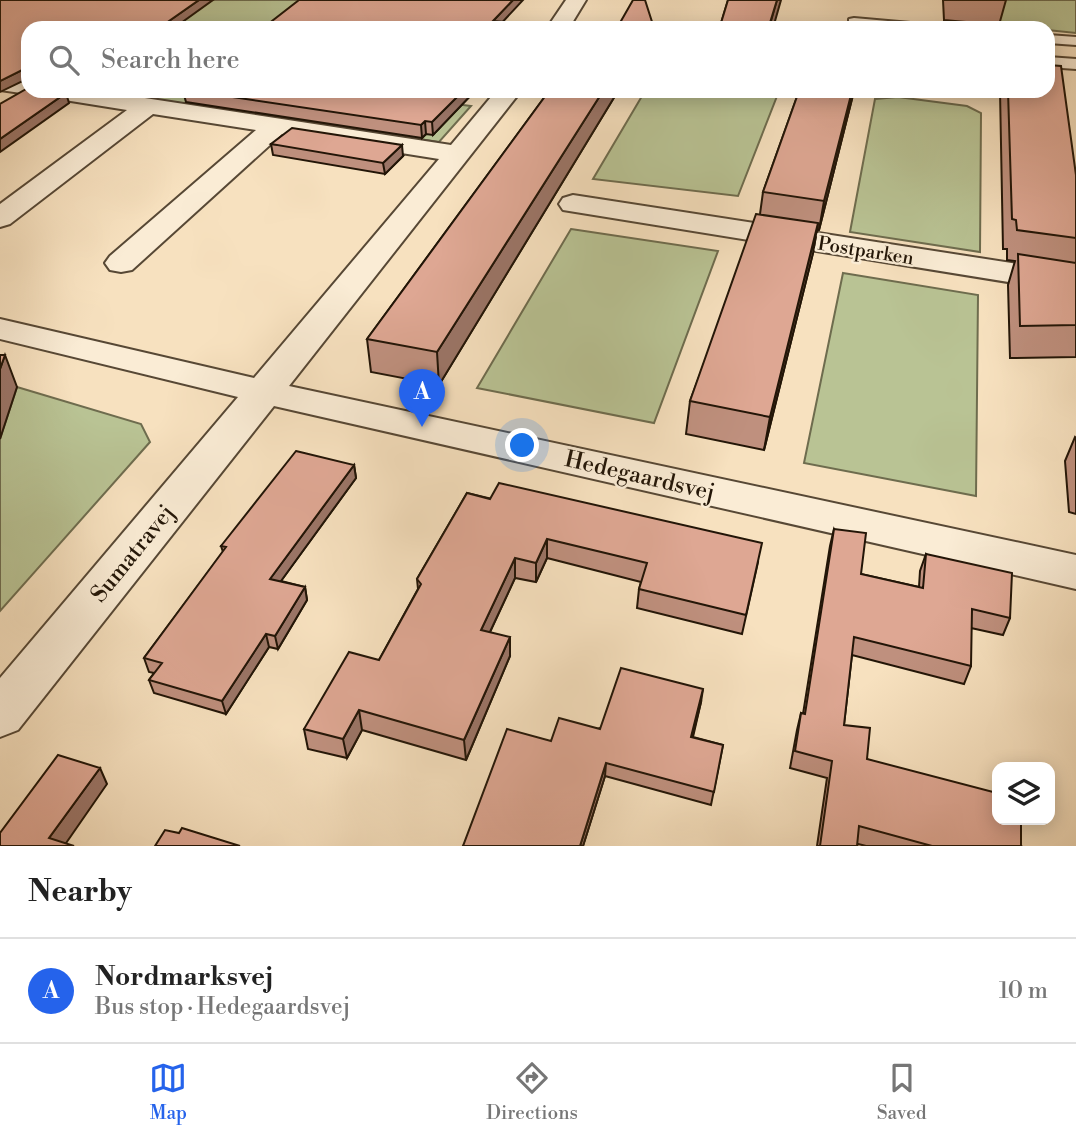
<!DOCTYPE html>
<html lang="en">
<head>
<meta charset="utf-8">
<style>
  :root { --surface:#fff; --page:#f2f2f2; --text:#222; --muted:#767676; --line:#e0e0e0; --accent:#2563eb }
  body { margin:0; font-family:"Libre Bodoni",serif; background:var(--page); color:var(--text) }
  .controls { position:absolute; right:21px; bottom:21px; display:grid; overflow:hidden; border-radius:14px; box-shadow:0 4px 18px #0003 }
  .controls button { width:63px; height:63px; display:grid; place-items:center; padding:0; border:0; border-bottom:2px solid var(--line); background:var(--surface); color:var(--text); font:35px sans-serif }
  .you { position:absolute; left:523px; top:446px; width:24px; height:24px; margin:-18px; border:5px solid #fff; border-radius:50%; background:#1a73e8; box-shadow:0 0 0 10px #1a73e833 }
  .badge { display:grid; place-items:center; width:46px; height:46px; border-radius:50%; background:var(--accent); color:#fff; font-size:23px; font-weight:700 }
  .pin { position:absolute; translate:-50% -58px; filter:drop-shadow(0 2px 4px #0008) }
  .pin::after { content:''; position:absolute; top:37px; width:24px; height:21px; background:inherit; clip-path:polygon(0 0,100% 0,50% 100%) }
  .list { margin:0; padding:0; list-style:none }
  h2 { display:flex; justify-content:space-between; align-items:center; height:91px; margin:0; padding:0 28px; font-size:30px }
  h2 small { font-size:23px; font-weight:400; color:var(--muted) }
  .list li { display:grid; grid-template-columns:46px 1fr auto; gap:21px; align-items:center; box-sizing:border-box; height:105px; padding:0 28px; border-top:2px solid var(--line) }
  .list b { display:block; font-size:26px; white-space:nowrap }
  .list p { margin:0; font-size:23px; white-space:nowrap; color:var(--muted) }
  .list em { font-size:23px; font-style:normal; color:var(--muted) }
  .icon { flex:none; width:38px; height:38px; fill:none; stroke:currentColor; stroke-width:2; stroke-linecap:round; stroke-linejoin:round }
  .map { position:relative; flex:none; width:1076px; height:846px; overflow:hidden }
  .search { position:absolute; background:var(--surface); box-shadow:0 4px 18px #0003; left:21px; right:21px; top:21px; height:77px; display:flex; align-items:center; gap:18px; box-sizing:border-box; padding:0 24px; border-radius:21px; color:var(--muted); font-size:26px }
  .sheet { height:196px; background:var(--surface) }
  nav { display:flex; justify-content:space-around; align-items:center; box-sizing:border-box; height:98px; border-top:2px solid var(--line); background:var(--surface); font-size:19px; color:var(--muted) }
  nav a { display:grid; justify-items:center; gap:4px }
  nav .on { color:var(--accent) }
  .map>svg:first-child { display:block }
  .green { fill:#b9c394; stroke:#6e6c4e; stroke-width:2 }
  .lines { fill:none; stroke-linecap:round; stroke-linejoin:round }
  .lane-casing { stroke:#574835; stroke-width:4 }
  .street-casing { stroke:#574835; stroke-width:4 }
  .lane { fill:#faecd5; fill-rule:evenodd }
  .street { fill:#faecd5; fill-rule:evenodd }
  .wall { fill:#bf907e; stroke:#221507; stroke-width:2 }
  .shaded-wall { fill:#9b7567; stroke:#221507; stroke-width:2 }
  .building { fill:#dea793; stroke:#221507; stroke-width:2 }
  .labels { text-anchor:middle; stroke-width:5; stroke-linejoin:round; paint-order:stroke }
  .far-street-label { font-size:19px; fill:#221507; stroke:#faecd5 }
  .street-label { font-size:23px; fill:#221507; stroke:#faecd5 }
</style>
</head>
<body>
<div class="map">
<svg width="1076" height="846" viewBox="0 0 1076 846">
  <rect width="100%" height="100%" fill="#f7e1bf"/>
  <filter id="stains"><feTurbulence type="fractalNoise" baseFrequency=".00286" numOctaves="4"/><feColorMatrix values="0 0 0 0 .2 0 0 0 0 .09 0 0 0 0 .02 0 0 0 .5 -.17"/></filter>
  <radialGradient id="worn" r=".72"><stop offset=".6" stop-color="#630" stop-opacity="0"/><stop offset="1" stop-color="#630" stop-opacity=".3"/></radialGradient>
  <path class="green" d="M0,0H443L412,28H28V80L0,76Z
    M995,0H1076V33L999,25Z
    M100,91H354L471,106L439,142Z
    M645,91H779L738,196L593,179Z
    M898,97L967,106L981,113L980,252L850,232L875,99Z
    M571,229L718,251L654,423L477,388Z
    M843,273L978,295L976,496L804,463Z
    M17,387L141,424L150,442L0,611V439Z"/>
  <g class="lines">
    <g class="lane-casing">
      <path id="lane" d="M854,18L922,24L929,28L849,25V19Z
        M1048,35L1076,37V45L1048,43Z
        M1048,57L1076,59V69L1048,67Z"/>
    </g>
    <g class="street-casing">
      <path id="street" d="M566,0H586L569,28H547Z
        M0,76L28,80V91H37L28,94L0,90Z
        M40,91H99L451,145L496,91H521L289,386L1076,555V589L274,406L18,730L0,737V678L238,397L0,339V319L254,378L439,159L282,134L132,270L121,272L110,270L105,263L110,256L256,130L153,114L10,224L0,227V204L127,110L52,98L44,96Z
        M573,195L1076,273V293L563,210L559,204L563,198Z"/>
    </g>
    <use href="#lane" class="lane"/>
    <use href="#street" class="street"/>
  </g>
  <path class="wall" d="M728,0L773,28H720L721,23Z
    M943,0H1006L999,25L944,20Z
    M183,91H475L433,135L426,134L422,138L186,102Z
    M549,91H618L439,385L371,372L367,339Z
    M799,91H854L819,230H817L813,253L764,450L686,434L690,401L760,214L763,192Z
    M1000,91H1048L1076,175V357L1010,358L1008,285L1015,261L1007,260V249H1003Z
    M271,144L403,156L385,174L273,155Z
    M1075,437L1076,438V514L1069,512L1065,461Z
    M354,465L356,478L281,581L305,587L307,600L278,649L269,647L226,714L154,693L149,680L154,673L149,672L144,658L223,552L221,546Z
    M467,493L758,562L742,634L637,608L639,589L641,582L547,558L536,582L515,578L490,632L510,656L466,760L362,730L347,758L308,749L304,729L379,660L418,589L417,579Z
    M834,529L861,574L919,587L920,571L926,554L1010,618L1003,635L971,628V666L964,684L852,655L844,725L867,759L1021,846H866L858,844L857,846H817L827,778L790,768L797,730L801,713L803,714L830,546Z
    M701,702L693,737L723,745L711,805L605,776L583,846H463L551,741Z"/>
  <path class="shaded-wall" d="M199,0H213L174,28H159Z
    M513,0H523L497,28L493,21Z
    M777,0H781L773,28H769Z
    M24,69L27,79L0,92V81Z
    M463,91H475L433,135L432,122Z
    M603,91H618L439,385L437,352Z
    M852,91H854L819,230L824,201Z
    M66,93L69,103L0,152V139Z
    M425,121L426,134L422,138L421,125Z
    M402,145L403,156L385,174L383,163Z
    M818,223L813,253L764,450L770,417Z
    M5,355L17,387L0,439V369Z
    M354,465L356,478L273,592L270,579Z
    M547,539V558L536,582V563Z
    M515,558V578L482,649L481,630Z
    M305,587L307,600L278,649L275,636Z
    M266,634L269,647L226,714L222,701Z
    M510,637V656L466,760L464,740Z
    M703,689L701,702L689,750L691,737Z
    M359,710L362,730L347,758L343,739Z
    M606,763L605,776L583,846H580Z
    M100,768L107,784L64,846L49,838Z"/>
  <path class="building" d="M0,0H199L159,28H28V79L27,70L24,69L0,81Z
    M299,0H513L493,21L529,24L526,28H263Z
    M633,0H645L654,28H617Z
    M728,0H777L769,26L721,23Z
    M1048,65L1061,66L1076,175V238L1017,230L1016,220L1012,219L1008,91H1048Z
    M28,88V91H53L66,93L0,139V104Z
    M192,91H463L432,122L425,121L421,125Z
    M549,91H603L437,352L367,339Z
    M799,91H852L824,201L763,192Z
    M292,128L402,145L383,163L271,144Z
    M756,214L818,223L770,417L690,401Z
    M1018,254L1076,263V325L1020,326Z
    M0,355H5L0,369Z
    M296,451L354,465L270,579L305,587L275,636L266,634L222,701L149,680L162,663L144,658L226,547L221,546Z
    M499,483L762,543L746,615L639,589L647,563L547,539L536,563L515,558L481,630L510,637L464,740L359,710L343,739L304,729L349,652L379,660L421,584L417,579L467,493L490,499Z
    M834,529L866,533L861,574L923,588L926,554L1012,573L1010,618L972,609L971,666L854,637L844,725L870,728L867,759L997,793V820H1021V846H932L859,826L857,846H820L832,761L795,751L801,713L805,714Z
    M621,668L703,689L691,737L723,745L714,792L606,763L580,846H463L507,729L551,741L559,718L600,729Z
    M58,755L100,768L49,838L74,846H0V833Z
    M182,828L240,846H155L165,830L179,833Z"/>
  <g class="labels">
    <g class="far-street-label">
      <text transform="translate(866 250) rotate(9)" y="7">Postparken</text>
    </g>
    <g class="street-label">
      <text transform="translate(640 475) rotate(13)" y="8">Hedegaardsvej</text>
      <text transform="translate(132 553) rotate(-51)" y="8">Sumatravej</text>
    </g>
  </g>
  <rect width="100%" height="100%" filter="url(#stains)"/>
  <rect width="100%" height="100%" fill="url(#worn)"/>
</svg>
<div class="controls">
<button><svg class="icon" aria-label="layers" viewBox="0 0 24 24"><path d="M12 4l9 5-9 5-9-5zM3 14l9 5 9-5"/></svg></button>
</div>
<div class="you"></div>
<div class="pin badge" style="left:422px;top:427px">A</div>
<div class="search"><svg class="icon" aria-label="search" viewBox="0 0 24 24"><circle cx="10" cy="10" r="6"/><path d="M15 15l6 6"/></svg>Search here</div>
</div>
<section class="sheet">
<h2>Nearby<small></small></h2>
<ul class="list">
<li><span class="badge">A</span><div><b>Nordmarksvej</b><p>Bus stop · Hedegaardsvej</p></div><em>10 m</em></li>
</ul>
</section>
<nav>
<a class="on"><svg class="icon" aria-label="map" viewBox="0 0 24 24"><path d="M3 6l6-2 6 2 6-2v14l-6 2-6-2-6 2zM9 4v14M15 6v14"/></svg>Map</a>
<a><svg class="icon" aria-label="directions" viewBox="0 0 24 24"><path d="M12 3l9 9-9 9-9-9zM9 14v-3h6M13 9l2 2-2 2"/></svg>Directions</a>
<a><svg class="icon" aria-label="saved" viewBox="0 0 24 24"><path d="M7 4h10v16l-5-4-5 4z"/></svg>Saved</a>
</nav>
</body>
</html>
